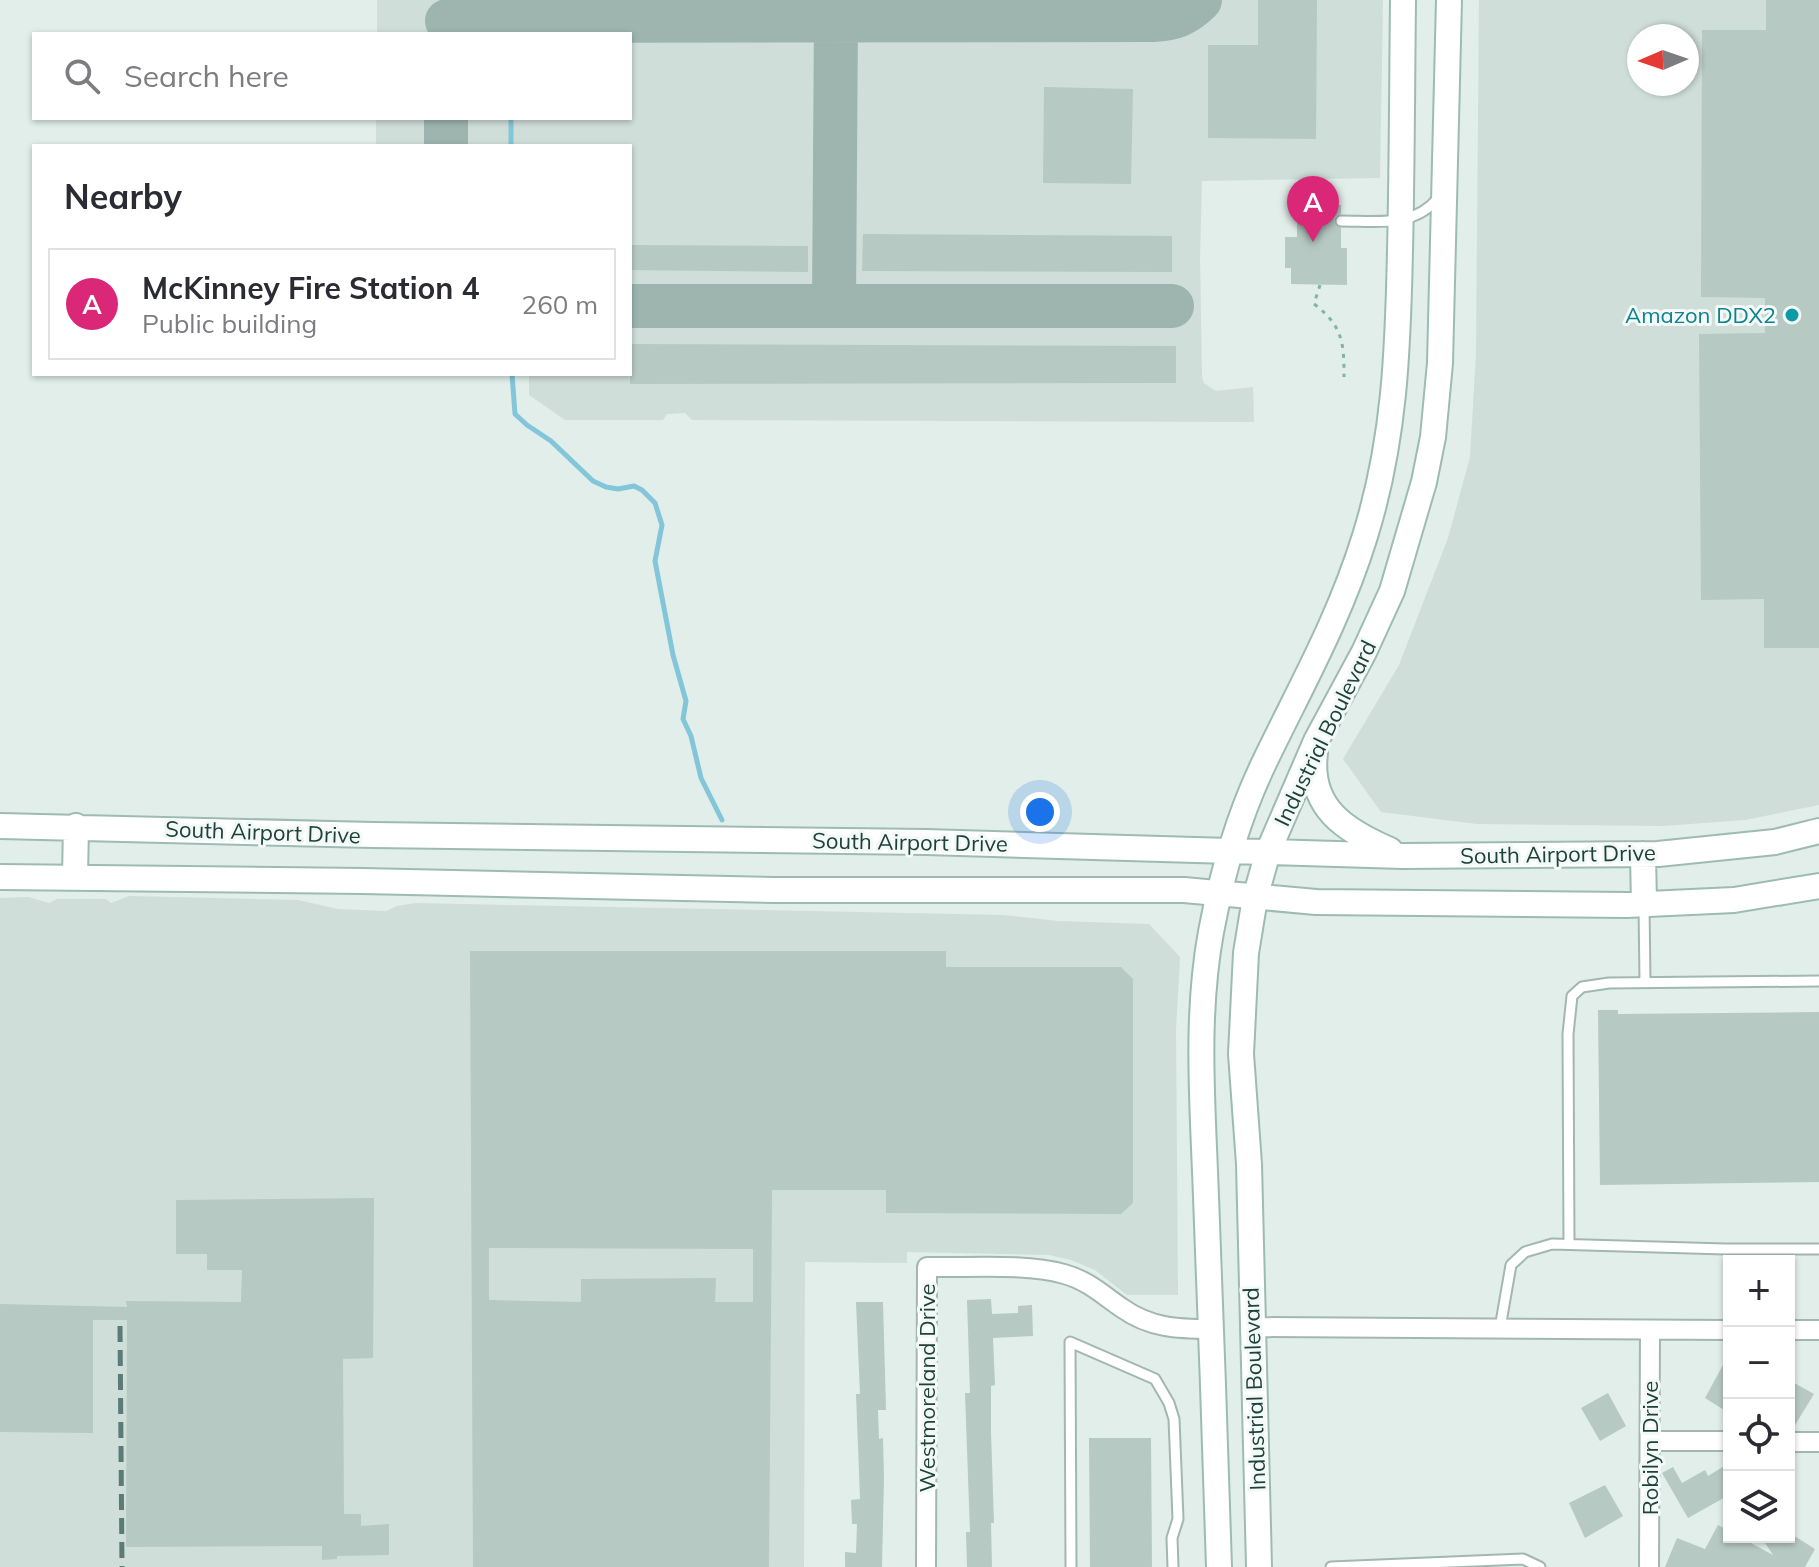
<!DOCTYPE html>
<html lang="en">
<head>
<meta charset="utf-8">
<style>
  :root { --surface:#fff; --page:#f7f7f7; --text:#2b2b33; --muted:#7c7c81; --line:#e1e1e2; --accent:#db2777 }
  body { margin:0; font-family:Mulish,sans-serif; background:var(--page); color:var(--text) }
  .controls { position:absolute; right:24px; bottom:24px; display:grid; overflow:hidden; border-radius:0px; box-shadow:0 2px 6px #0004 }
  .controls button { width:72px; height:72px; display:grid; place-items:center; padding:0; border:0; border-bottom:2px solid var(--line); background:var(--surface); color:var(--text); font:40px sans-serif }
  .compass { position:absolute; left:1627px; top:24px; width:72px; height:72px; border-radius:50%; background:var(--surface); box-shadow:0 2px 6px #0004; rotate:268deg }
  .you { position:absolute; left:1040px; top:812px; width:28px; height:28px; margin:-20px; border:6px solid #fff; border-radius:50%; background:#1a73e8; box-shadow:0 0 0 12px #1a73e833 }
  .badge { display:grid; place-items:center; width:52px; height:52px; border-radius:50%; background:var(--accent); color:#fff; font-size:26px; font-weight:700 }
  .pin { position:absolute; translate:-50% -66px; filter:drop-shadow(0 2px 4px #0008) }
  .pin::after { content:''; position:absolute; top:42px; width:28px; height:24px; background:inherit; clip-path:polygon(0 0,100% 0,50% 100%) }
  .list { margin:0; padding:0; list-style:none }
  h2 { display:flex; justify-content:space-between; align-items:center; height:104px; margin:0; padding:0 32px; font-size:34px }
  h2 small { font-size:26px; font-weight:400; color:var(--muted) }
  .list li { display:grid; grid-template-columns:52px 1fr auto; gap:24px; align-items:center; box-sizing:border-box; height:112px; margin:0 16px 16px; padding:0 16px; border:2px solid var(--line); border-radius:0px }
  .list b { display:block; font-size:30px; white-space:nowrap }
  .list p { margin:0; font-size:26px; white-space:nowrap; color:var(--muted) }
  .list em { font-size:26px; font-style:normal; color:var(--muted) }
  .icon { flex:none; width:44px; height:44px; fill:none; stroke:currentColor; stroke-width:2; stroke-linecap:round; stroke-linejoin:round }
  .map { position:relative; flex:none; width:1819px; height:1567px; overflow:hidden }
  .search { position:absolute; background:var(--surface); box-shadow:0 2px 6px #0004; left:32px; top:32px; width:600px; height:88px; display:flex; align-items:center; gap:20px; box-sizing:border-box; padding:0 28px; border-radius:0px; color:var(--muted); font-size:30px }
  .panel { position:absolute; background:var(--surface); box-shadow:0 2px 6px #0004; left:32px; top:144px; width:600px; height:232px; border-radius:0px }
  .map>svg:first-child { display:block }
  .built { fill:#cfded8; fill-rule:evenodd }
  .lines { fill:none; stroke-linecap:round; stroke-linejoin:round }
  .stream { stroke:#83c6d9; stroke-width:5 }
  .taxiway { stroke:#9eb5af; stroke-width:44 }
  .building { fill:#b6c9c2; fill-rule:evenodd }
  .lane-casing { stroke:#a3b7b1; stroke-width:13 }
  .street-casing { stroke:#a3b7b1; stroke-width:22 }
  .secondary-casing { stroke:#9ebbb2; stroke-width:28 }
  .path { stroke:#7eb5a7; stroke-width:3; stroke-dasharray:4 6; stroke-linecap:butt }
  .lane { stroke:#fff; stroke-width:9 }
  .street { stroke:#fff; stroke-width:18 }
  .secondary { stroke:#fff; stroke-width:24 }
  .rail { stroke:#5a7c75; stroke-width:5; stroke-dasharray:16 8; stroke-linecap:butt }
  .culture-dot { fill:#0f9aa8; stroke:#f2f9f6; stroke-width:3 }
  .labels { text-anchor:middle; stroke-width:6; stroke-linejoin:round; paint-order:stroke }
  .culture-label { font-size:22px; fill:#0d838f; stroke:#f2f9f6; text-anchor:end }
  .street-label { font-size:22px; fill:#1f413a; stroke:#f2f9f6 }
</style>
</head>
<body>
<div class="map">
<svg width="1819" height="1567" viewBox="0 0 1819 1567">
  <rect width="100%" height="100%" fill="#e1eee9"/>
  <path class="built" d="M377,0H1383L1380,178L1202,181L1200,258L1202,377L1204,383L1216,391L1253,387L1254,422L692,420L685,413L667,414L663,420H565L529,395V374H630V146H376V118H630V34H377Z
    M1479,0H1819V805L1745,820L1663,826L1477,824L1381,812L1343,759L1399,665L1448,538L1470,457L1476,354ZM1639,36H1687V84H1639Z
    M129,896L298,900L338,909L386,911L397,906L416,903L1004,915L1058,921L1149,924L1180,957L1176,1030L1178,1295H1127L1095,1270L1071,1260L1049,1255L907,1252V1263L805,1262L804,1567H0V898L28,897L49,903L57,899H106L111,903Z"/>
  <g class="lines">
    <path class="stream" d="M511,146V118
      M512,374L515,414L527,425L551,441L593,481L606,487L618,489L634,486L642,490L655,503L662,525L655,561L673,655L686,701L683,719L691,736L701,778L722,820"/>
    <path class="taxiway" d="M447,21L1153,20C1173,19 1185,15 1200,0
      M446,146V118
      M834,305L836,19
      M630,306H1172"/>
  </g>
  <path class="building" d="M1258,0H1317L1316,139L1208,138V45H1258Z
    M1766,0H1819V648H1764V599L1701,600L1699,334L1765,333V298L1701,297L1702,30H1766Z
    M1044,87L1133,89L1131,184L1043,183Z
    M1297,204L1341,205V214L1335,217L1334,222L1341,228V248H1347V285L1291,284V268H1285V237H1297Z
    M863,234L1172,236V272L862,271Z
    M630,245L808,246V272L630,270Z
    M630,344L1176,346V383L630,384Z
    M470,951H946V967H1121L1133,979V1203L1121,1214L886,1213V1190H772L769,1567H473ZM489,1248L753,1249V1302H715L716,1278L581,1279V1302L489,1300Z
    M1598,1010H1618V1014L1819,1012V1182L1600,1185Z
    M374,1198L373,1358L343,1359L344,1514H361V1526L389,1524V1555L337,1556V1559L322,1560V1546L126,1547L127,1320H93V1433L0,1432V1304L127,1307L126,1301L241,1302L242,1270H207V1254H176V1200Z
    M991,1299L992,1314L1018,1313V1306L1032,1305L1033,1336L993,1338L995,1385L991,1386V1432L994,1523H991L992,1567H967L966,1532H970L965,1393H970L967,1300Z
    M856,1302H883L886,1410H878L879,1439L883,1438L884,1478L882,1567H845V1552L856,1553L857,1524H852L851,1500L860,1499L856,1394H860Z
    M1729,1354V1413L1705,1398Z
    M1789,1380L1814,1394L1792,1430H1789Z
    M1608,1393L1626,1426L1600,1441L1581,1408Z
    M1089,1438H1151L1152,1567H1090Z
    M1729,1463V1495L1688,1518L1662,1473L1673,1467L1682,1483L1705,1470L1708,1476Z
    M1605,1485L1623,1516L1585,1538L1569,1503Z
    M1718,1525L1729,1531V1537H1740L1773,1555L1761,1537H1796L1815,1549L1805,1567H1665L1677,1538L1705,1549Z"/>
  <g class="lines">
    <g class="lane-casing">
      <path id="lane" d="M1341,221C1376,221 1414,228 1438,198
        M1644,905L1645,982
        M1569,1244L1568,1034L1572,996L1582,987L1609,983L1819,981
        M1500,1328L1511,1265L1525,1252L1552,1244L1725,1249H1819
        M1071,1567L1070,1342L1155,1379L1169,1403L1174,1419L1178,1519L1172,1538L1173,1567
        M1331,1567L1523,1559L1540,1567"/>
    </g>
    <g class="street-casing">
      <path id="street" d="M1252,1327L1729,1330
        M1789,1330H1819
        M1650,1441H1729
        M1789,1442H1819
        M926,1567L927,1267C968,1268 1025,1263 1064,1274C1087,1280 1103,1295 1122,1308C1150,1328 1178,1329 1211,1329
        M1649,1567L1650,1330"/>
    </g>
    <g class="secondary-casing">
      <path id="secondary" d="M1315,753C1308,808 1346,831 1390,850
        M0,826L373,835L926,842L1403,856L1658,854L1775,842L1819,831
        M1643,854L1644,905
        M0,877L363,881L773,890H1184L1316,902L1627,905L1734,900L1819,886
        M75,877L76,826
        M1219,1567C1215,1444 1211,1320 1206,1197C1203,1109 1195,1019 1211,932C1222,873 1238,817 1264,763C1301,686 1339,620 1365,536C1395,440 1398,349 1400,250C1402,166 1402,83 1403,0
        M1259,1567L1249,1164L1241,1054L1246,953L1255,898L1268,852L1316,741L1364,652L1392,591L1424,482L1433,437L1440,363L1449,0"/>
    </g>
    <path class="path" d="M1320,285L1314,304C1343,326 1344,343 1344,377"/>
    <use href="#lane" class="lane"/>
    <use href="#street" class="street"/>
    <use href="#secondary" class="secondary"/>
    <path class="rail" d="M120,1326L122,1567"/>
  </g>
  <circle class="culture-dot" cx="1792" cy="315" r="8"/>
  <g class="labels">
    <g class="culture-label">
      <text x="1776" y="323">Amazon DDX2</text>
    </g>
    <g class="street-label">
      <text transform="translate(1325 733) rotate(-64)" y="8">Industrial Boulevard</text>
      <text transform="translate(263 832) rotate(2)" y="8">South Airport Drive</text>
      <text transform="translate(910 842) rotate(1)" y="8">South Airport Drive</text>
      <text transform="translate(1558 854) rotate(-1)" y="8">South Airport Drive</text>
      <text transform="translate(927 1388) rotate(-90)" y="8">Westmoreland Drive</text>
      <text transform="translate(1254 1389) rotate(-92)" y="8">Industrial Boulevard</text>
      <text transform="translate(1650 1448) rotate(-90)" y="8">Robilyn Drive</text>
    </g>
  </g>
</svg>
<div class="controls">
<button>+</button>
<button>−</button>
<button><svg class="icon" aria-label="locate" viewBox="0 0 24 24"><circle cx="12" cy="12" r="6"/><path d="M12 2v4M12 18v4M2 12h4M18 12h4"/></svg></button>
<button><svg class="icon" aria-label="layers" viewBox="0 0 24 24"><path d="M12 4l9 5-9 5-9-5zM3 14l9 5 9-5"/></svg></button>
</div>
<svg class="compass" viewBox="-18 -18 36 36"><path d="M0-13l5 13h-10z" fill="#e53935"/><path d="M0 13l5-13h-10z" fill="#7c7c81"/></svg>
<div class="you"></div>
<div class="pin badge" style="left:1313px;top:242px">A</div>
<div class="search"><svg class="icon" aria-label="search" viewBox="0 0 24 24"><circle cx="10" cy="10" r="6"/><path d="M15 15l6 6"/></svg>Search here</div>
<section class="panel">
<h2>Nearby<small></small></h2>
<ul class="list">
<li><span class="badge">A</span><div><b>McKinney Fire Station 4</b><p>Public building</p></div><em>260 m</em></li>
</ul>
</section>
</div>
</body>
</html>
